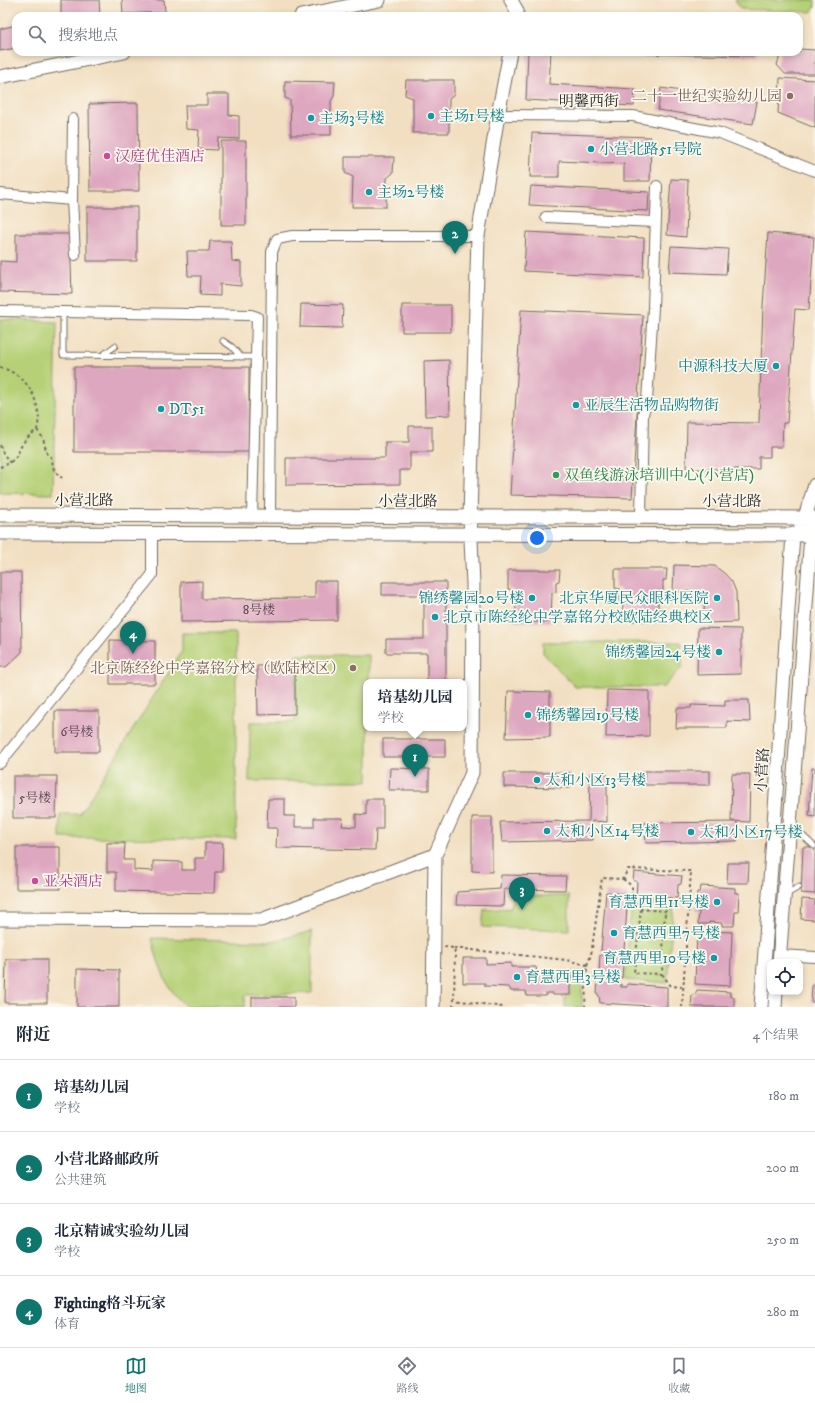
<!DOCTYPE html>
<html lang="zh">
<head>
<meta charset="utf-8">
<style>
  :root { --surface:#fff; --page:#f6f6f7; --text:#1f2937; --muted:#747a83; --line:#e0e1e3; --accent:#0f766e }
  body { margin:0; font-family:"IM FELL DW Pica","Noto Serif SC",serif; background:var(--page); color:var(--text) }
  .controls { position:absolute; right:12px; bottom:12px; display:grid; overflow:hidden; border-radius:8px; box-shadow:0 2px 6px #0003 }
  .controls button { width:36px; height:36px; display:grid; place-items:center; padding:0; border:0; border-bottom:1px solid var(--line); background:var(--surface); color:var(--text); font:20px sans-serif }
  .you { position:absolute; left:537px; top:538px; width:14px; height:14px; margin:-10px; border:3px solid #fff; border-radius:50%; background:#1a73e8; box-shadow:0 0 0 6px #1a73e833 }
  .badge { display:grid; place-items:center; width:26px; height:26px; border-radius:50%; background:var(--accent); color:#fff; font-size:13px; font-weight:700 }
  .pin { position:absolute; translate:-50% -33px; filter:drop-shadow(0 1px 2px #0008) }
  .pin::after { content:''; position:absolute; top:21px; width:14px; height:12px; background:inherit; clip-path:polygon(0 0,100% 0,50% 100%) }
  .popup { position:absolute; left:363px; top:679px; width:104px; height:52px; box-sizing:border-box; display:grid; place-content:center; border-radius:8px; background:var(--surface); filter:drop-shadow(0 1px 3px #0005); font-size:13px; white-space:nowrap; color:var(--muted) }
  .popup b { font-size:15px; color:var(--text) }
  .popup::after { content:''; position:absolute; left:50%; top:100%; margin-left:-8px; border:8px solid transparent; border-top-color:var(--surface) }
  .list { margin:0; padding:0; list-style:none }
  h2 { display:flex; justify-content:space-between; align-items:center; height:52px; margin:0; padding:0 16px; font-size:17px }
  h2 small { font-size:13px; font-weight:400; color:var(--muted) }
  .list li { display:grid; grid-template-columns:26px 1fr auto; gap:12px; align-items:center; box-sizing:border-box; height:72px; padding:0 16px; border-top:1px solid var(--line) }
  .list b { display:block; font-size:15px; white-space:nowrap }
  .list p { margin:0; font-size:13px; white-space:nowrap; color:var(--muted) }
  .list em { font-size:13px; font-style:normal; color:var(--muted) }
  .icon { flex:none; width:22px; height:22px; fill:none; stroke:currentColor; stroke-width:2; stroke-linecap:round; stroke-linejoin:round }
  .map { position:relative; flex:none; width:815px; height:1007px; overflow:hidden }
  .search { position:absolute; background:var(--surface); box-shadow:0 2px 6px #0003; left:12px; right:12px; top:12px; height:44px; display:flex; align-items:center; gap:10px; box-sizing:border-box; padding:0 14px; border-radius:12px; color:var(--muted); font-size:15px }
  .sheet { height:340px; background:var(--surface) }
  nav { display:flex; justify-content:space-around; align-items:center; box-sizing:border-box; height:56px; border-top:1px solid var(--line); background:var(--surface); font-size:11px; color:var(--muted) }
  nav a { display:grid; justify-items:center; gap:2px }
  nav .on { color:var(--accent) }
  .map>svg:first-child { display:block }
  .green { fill:#b5d076; stroke:#707e50 }
  .building { fill:#dea7c0 }
  .lines { fill:none; stroke-linecap:round; stroke-linejoin:round }
  .service-casing { stroke:#716a60; stroke-width:7 }
  .minor-casing { stroke:#716a60; stroke-width:12 }
  .tertiary-casing { stroke:#716a60; stroke-width:15 }
  .path { stroke:#716a60; stroke-width:2; stroke-dasharray:3 3; stroke-linecap:butt }
  .service { stroke:#fff; stroke-width:5 }
  .minor { stroke:#fff; stroke-width:10 }
  .tertiary { stroke:#fff; stroke-width:13 }
  .education-dot { fill:#8d6e63; stroke:#fbf7ec; stroke-width:1.5 }
  .culture-dot { fill:#0f9aa8; stroke:#fbf7ec; stroke-width:1.5 }
  .hotel-dot { fill:#d1479c; stroke:#fbf7ec; stroke-width:1.5 }
  .leisure-dot { fill:#2e9e5b; stroke:#fbf7ec; stroke-width:1.5 }
  .labels { text-anchor:middle; stroke-width:3.5; stroke-linejoin:round; paint-order:stroke }
  .number-label { font-size:13px; fill:#584a50 }
  .education-label { font-size:15px; fill:#785e54; stroke:#fbf7ec; text-anchor:end }
  .street-label { font-size:15px; fill:#2b2b2b; stroke:#fbf7ec }
  .culture-label { font-size:15px; fill:#0d838f; stroke:#fbf7ec; text-anchor:start }
  .hotel-label { font-size:15px; fill:#b23c85; stroke:#fbf7ec; text-anchor:start }
  .leisure-label { font-size:15px; fill:#27864d; stroke:#fbf7ec; text-anchor:start }
</style>
</head>
<body>
<div class="map">
<svg width="815" height="1007" viewBox="0 0 815 1007">
  <rect width="100%" height="100%" fill="#fbf7ec"/>
  <filter id="ink" filterUnits="userSpaceOnUse"><feTurbulence type="fractalNoise" baseFrequency=".025" numOctaves="2"/><feDisplacementMap in="SourceGraphic" scale="8" xChannelSelector="R" yChannelSelector="G"/><feConvolveMatrix kernelMatrix="1 2 1 2 8 2 1 2 1" color-interpolation-filters="sRGB"/></filter>
  <filter id="wash" filterUnits="userSpaceOnUse"><feTurbulence type="fractalNoise" baseFrequency=".012" numOctaves="4" result="noise"/><feDisplacementMap in="SourceGraphic" scale="16" xChannelSelector="R" yChannelSelector="G"/><feGaussianBlur stdDeviation="0.9" result="paint"/><feColorMatrix in="noise" values="0 0 0 0 0 0 0 0 0 0 0 0 0 0 0 0 0 1.4 0 .05"/><feComposite in="paint" operator="in"/></filter>
  <g filter="url(#wash)">
    <rect width="100%" height="100%" fill="#f2dfc1"/>
    <path class="green" d="M735,0H815V7L811,12L741,9Z
      M0,319L57,322L53,494L0,493Z
      M182,633H236V839L60,838V814H80L182,651Z
      M543,642H681L682,667L664,687H575L543,653Z
      M296,655H369V682H366V728H368V781H249L250,722H295Z
      M513,896H569V930L482,927L484,910L511,908Z
      M632,899L674,903L667,983L625,980Z
      M312,931V993L245,995V1007H187C165,989 158,964 152,938L274,941Z
      M572,972H582V1007H565V995H570V985L572,984Z"/>
    <g id="blocks">
      <path class="building" d="M61,0H99L100,16H61Z
        M122,0H164L165,12L123,14Z
        M16,25V48L0,51V29Z
        M799,49L815,50V74H785L777,65L781,52H799Z
        M528,52H551L549,84L635,89L634,106L526,100Z
        M647,52H758V56L647,54Z
        M780,78L815,80V128L778,113Z
        M406,80H454V95L449,99V133H413V98L405,95Z
        M285,81L335,82L334,96L331,101V135H291L290,100L285,98Z
        M661,88L757,102L753,124L658,110Z
        M207,94H229V115L239,116V139L218,138L217,150L198,149L199,130L186,129L185,105H207Z
        M138,103L139,191H90L89,104Z
        M532,133L651,137L650,181H624V164L559,161V177H530Z
        M221,141H246V225H221Z
        M345,157H394L393,173L387,178L386,207H352L353,177L345,173Z
        M671,179L688,180L686,237L667,235Z
        M531,186L649,192L648,211L529,205Z
        M87,207H137V261H87Z
        M526,232L644,238L643,277L524,271Z
        M768,233L814,237L809,310L795,309L787,423H783L782,447H770V457H759V469H686L687,422L759,423L763,306Z
        M16,234H70L72,294L0,292V261L16,262Z
        M210,241H231L232,261L241,262V286L220,284V296L200,295L201,276H188L187,251H209Z
        M671,246L728,249L726,274L669,272Z
        M301,304L343,305L342,328L300,327Z
        M402,305H451V332H402Z
        M521,310L643,315L632,498L510,495Z
        M449,360L450,415L425,416L424,361Z
        M74,367H249V452H74Z
        M409,426H432V452H410V470H400V484L286,485V458H385V442H409Z
        M674,565L715,566L725,574L732,582L736,592L737,622L705,623L704,604L691,591L673,592Z
        M615,569H667L666,580H663V591H658V621H622L623,604L620,603V589L615,588Z
        M508,570H560L559,581L556,582V592L552,593L551,622H515L516,605L513,604V590L508,589Z
        M0,572H21L22,652L6,667H0Z
        M202,581V599L315,598V581H337V620L181,622V582Z
        M382,582H446V682H427V653H386V639H424V595H382Z
        M698,628L741,629V674L697,675Z
        M110,640L155,641V684H110Z
        M295,665V714L258,715L257,666Z
        M607,690L649,691V736L606,737Z
        M508,691L550,692V737L506,738Z
        M725,700H749L750,722L727,721V728H676L677,708H691V705L725,706Z
        M55,711H99V752H55Z
        M383,739H445V757H383Z
        M390,768L429,769V790H389Z
        M812,768H815V817L809,816Z
        M645,771H710V785H644Z
        M504,773H570V788L504,787Z
        M590,774H607V822L592,821L593,840L502,842L500,822L589,821Z
        M732,774H750L749,822L731,821Z
        M13,776H57L56,818H13Z
        M268,799H285V816H295V827H314V818H343L342,826L356,827V814L366,815V799H383V829H376L375,850L276,848L277,828H267Z
        M472,817H492V872L472,871Z
        M737,822V841L646,843L644,823Z
        M107,843H125L124,860H134V870L153,871V861L182,862V870H195V858H205V843H223L222,872H215L214,893L116,891V872H107Z
        M16,847H60V889H16Z
        M803,847H815V894L801,893Z
        M728,863H749L748,883H727Z
        M634,872L682,876L681,884L678,885L677,898L636,896L637,882L633,880Z
        M501,875L566,876L565,890L504,889L503,906L456,905L457,892L500,889Z
        M701,886L735,888V893H739L738,912H735L734,926H722V923L709,922V924H698L699,911H696L697,892H700Z
        M606,892L628,894L622,978H615V983L621,984V987H627V984L667,987V1007L600,1003L599,995L597,994L598,978H602V974L599,973L600,955H604V951H601Z
        M802,899L815,900V920L801,919Z
        M697,931L732,932L730,986L695,984Z
        M463,958H486V964L511,963V967H536L537,972H572V984L570,985V995H553V993H546V996H527L526,991H511L509,987L485,986V983H463Z
        M6,959H47V1003H5Z
        M77,969L119,970V1007H77Z
        M812,985H815V1002H811Z
        M697,990L730,992V997H734V1007H691L692,995H695Z
        M252,997H294V1007H252Z"/>
    </g>
  </g>
  <g filter="url(#ink)">
    <use href="#blocks" fill-opacity="0" stroke="#716a60" stroke-width="1"/>
    <g class="lines">
      <g class="service-casing">
        <path id="service" d="M63,312V355L257,357
          M223,341L232,347L241,357
          M103,355L115,346
          M791,825L814,846
          M785,895L799,887"/>
      </g>
      <g class="minor-casing">
        <path id="minor" d="M498,115L633,116L720,133L815,171
          M0,194L72,200L73,119
          M72,200L75,255
          M546,217L655,222
          M0,311L251,315L257,317L252,516
          M270,516L272,252L277,239L292,236H478
          M641,517L643,414L647,401L653,308L657,186
          M0,763L152,575V533
          M779,955L815,957"/>
      </g>
      <g class="tertiary-casing">
        <path id="tertiary" d="M511,0L517,11L516,16
          M301,16L379,0
          M0,77L124,52
          M0,515L815,518
          M800,524L805,517L815,485
          M0,533L815,535
          M0,919L261,920L435,855L472,773L473,584L470,517L478,236L498,115L510,52
          M779,962L795,761L811,534L808,527
          M433,1007L435,855
          M761,1007L774,824L793,534
          M775,1007L776,992"/>
      </g>
      <path class="path" d="M0,367C22,374 34,389 38,411C40,417 38,424 37,430C34,432 30,435 27,438C15,451 22,459 0,467
        M37,430L43,438L47,454L51,457L54,470L62,478
        M0,445L3,453L10,463
        M623,879L632,886V897L641,909L665,911L682,898L689,899
        M641,909L634,973L662,974L665,911
        M444,947L454,948L455,953L454,1000L503,1007
        M454,948L566,960L587,965L585,1007
        M587,965L591,955L602,878L623,879L628,869L691,871L682,1007
        M662,974L671,986L682,987
        M453,1007L454,1000"/>
      <use href="#service" class="service"/>
      <use href="#minor" class="minor"/>
      <use href="#tertiary" class="tertiary"/>
    </g>
  </g>
  <g class="education-dot">
    <circle cx="790" cy="96" r="4"/>
    <circle cx="353" cy="668" r="4"/>
  </g>
  <g class="culture-dot">
    <circle cx="431" cy="116" r="4"/>
    <circle cx="311" cy="118" r="4"/>
    <circle cx="591" cy="149" r="4"/>
    <circle cx="369" cy="192" r="4"/>
    <circle cx="776" cy="366" r="4"/>
    <circle cx="576" cy="405" r="4"/>
    <circle cx="161" cy="409" r="4"/>
    <circle cx="532" cy="598" r="4"/>
    <circle cx="717" cy="598" r="4"/>
    <circle cx="435" cy="617" r="4"/>
    <circle cx="719" cy="652" r="4"/>
    <circle cx="528" cy="715" r="4"/>
    <circle cx="537" cy="780" r="4"/>
    <circle cx="547" cy="831" r="4"/>
    <circle cx="691" cy="832" r="4"/>
    <circle cx="717" cy="902" r="4"/>
    <circle cx="614" cy="933" r="4"/>
    <circle cx="714" cy="958" r="4"/>
    <circle cx="517" cy="977" r="4"/>
  </g>
  <g class="hotel-dot">
    <circle cx="107" cy="156" r="4"/>
    <circle cx="35" cy="881" r="4"/>
  </g>
  <circle class="leisure-dot" cx="556" cy="475" r="4"/>
  <g class="labels">
    <g class="number-label">
      <text x="259" y="614">8号楼</text>
      <text x="77" y="736">6号楼</text>
      <text x="35" y="802">5号楼</text>
    </g>
    <g class="education-label">
      <text x="782" y="101">二十一世纪实验幼儿园</text>
      <text x="345" y="673">北京陈经纶中学嘉铭分校（欧陆校区）</text>
    </g>
    <g class="street-label">
      <text x="589" y="106">明馨西街</text>
      <text x="84" y="505">小营北路</text>
      <text x="408" y="506">小营北路</text>
      <text x="732" y="506">小营北路</text>
      <text transform="translate(762 770) rotate(-87)" y="5">小营路</text>
    </g>
    <g class="culture-label">
      <text x="439" y="121">主场1号楼</text>
      <text x="319" y="123">主场3号楼</text>
      <text x="599" y="154">小营北路51号院</text>
      <text x="377" y="197">主场2号楼</text>
      <text x="768" y="371" text-anchor="end">中源科技大厦</text>
      <text x="584" y="410">亚辰生活物品购物街</text>
      <text x="169" y="414">DT51</text>
      <text x="524" y="603" text-anchor="end">锦绣馨园20号楼</text>
      <text x="709" y="603" text-anchor="end">北京华厦民众眼科医院</text>
      <text x="443" y="622">北京市陈经纶中学嘉铭分校欧陆经典校区</text>
      <text x="711" y="657" text-anchor="end">锦绣馨园24号楼</text>
      <text x="536" y="720">锦绣馨园19号楼</text>
      <text x="545" y="785">太和小区13号楼</text>
      <text x="555" y="836">太和小区14号楼</text>
      <text x="699" y="837">太和小区17号楼</text>
      <text x="709" y="907" text-anchor="end">育慧西里11号楼</text>
      <text x="622" y="938">育慧西里7号楼</text>
      <text x="706" y="963" text-anchor="end">育慧西里10号楼</text>
      <text x="525" y="982">育慧西里3号楼</text>
    </g>
    <g class="hotel-label">
      <text x="115" y="161">汉庭优佳酒店</text>
      <text x="43" y="886">亚朵酒店</text>
    </g>
    <g class="leisure-label">
      <text x="564" y="480">双鱼线游泳培训中心(小营店)</text>
    </g>
  </g>
</svg>
<div class="controls">
<button><svg class="icon" aria-label="locate" viewBox="0 0 24 24"><circle cx="12" cy="12" r="6"/><path d="M12 2v4M12 18v4M2 12h4M18 12h4"/></svg></button>
</div>
<div class="you"></div>
<div class="pin badge" style="left:415px;top:777px">1</div>
<div class="popup"><b>培基幼儿园</b>学校</div>
<div class="pin badge" style="left:455px;top:254px">2</div>
<div class="pin badge" style="left:522px;top:910px">3</div>
<div class="pin badge" style="left:133px;top:654px">4</div>
<div class="search"><svg class="icon" aria-label="search" viewBox="0 0 24 24"><circle cx="10" cy="10" r="6"/><path d="M15 15l6 6"/></svg>搜索地点</div>
</div>
<section class="sheet">
<h2>附近<small>4个结果</small></h2>
<ul class="list">
<li><span class="badge">1</span><div><b>培基幼儿园</b><p>学校</p></div><em>180 m</em></li>
<li><span class="badge">2</span><div><b>小营北路邮政所</b><p>公共建筑</p></div><em>200 m</em></li>
<li><span class="badge">3</span><div><b>北京精诚实验幼儿园</b><p>学校</p></div><em>250 m</em></li>
<li><span class="badge">4</span><div><b>Fighting格斗玩家</b><p>体育</p></div><em>280 m</em></li>
</ul>
</section>
<nav>
<a class="on"><svg class="icon" aria-label="map" viewBox="0 0 24 24"><path d="M3 6l6-2 6 2 6-2v14l-6 2-6-2-6 2zM9 4v14M15 6v14"/></svg>地图</a>
<a><svg class="icon" aria-label="directions" viewBox="0 0 24 24"><path d="M12 3l9 9-9 9-9-9zM9 14v-3h6M13 9l2 2-2 2"/></svg>路线</a>
<a><svg class="icon" aria-label="saved" viewBox="0 0 24 24"><path d="M7 4h10v16l-5-4-5 4z"/></svg>收藏</a>
</nav>
</body>
</html>
